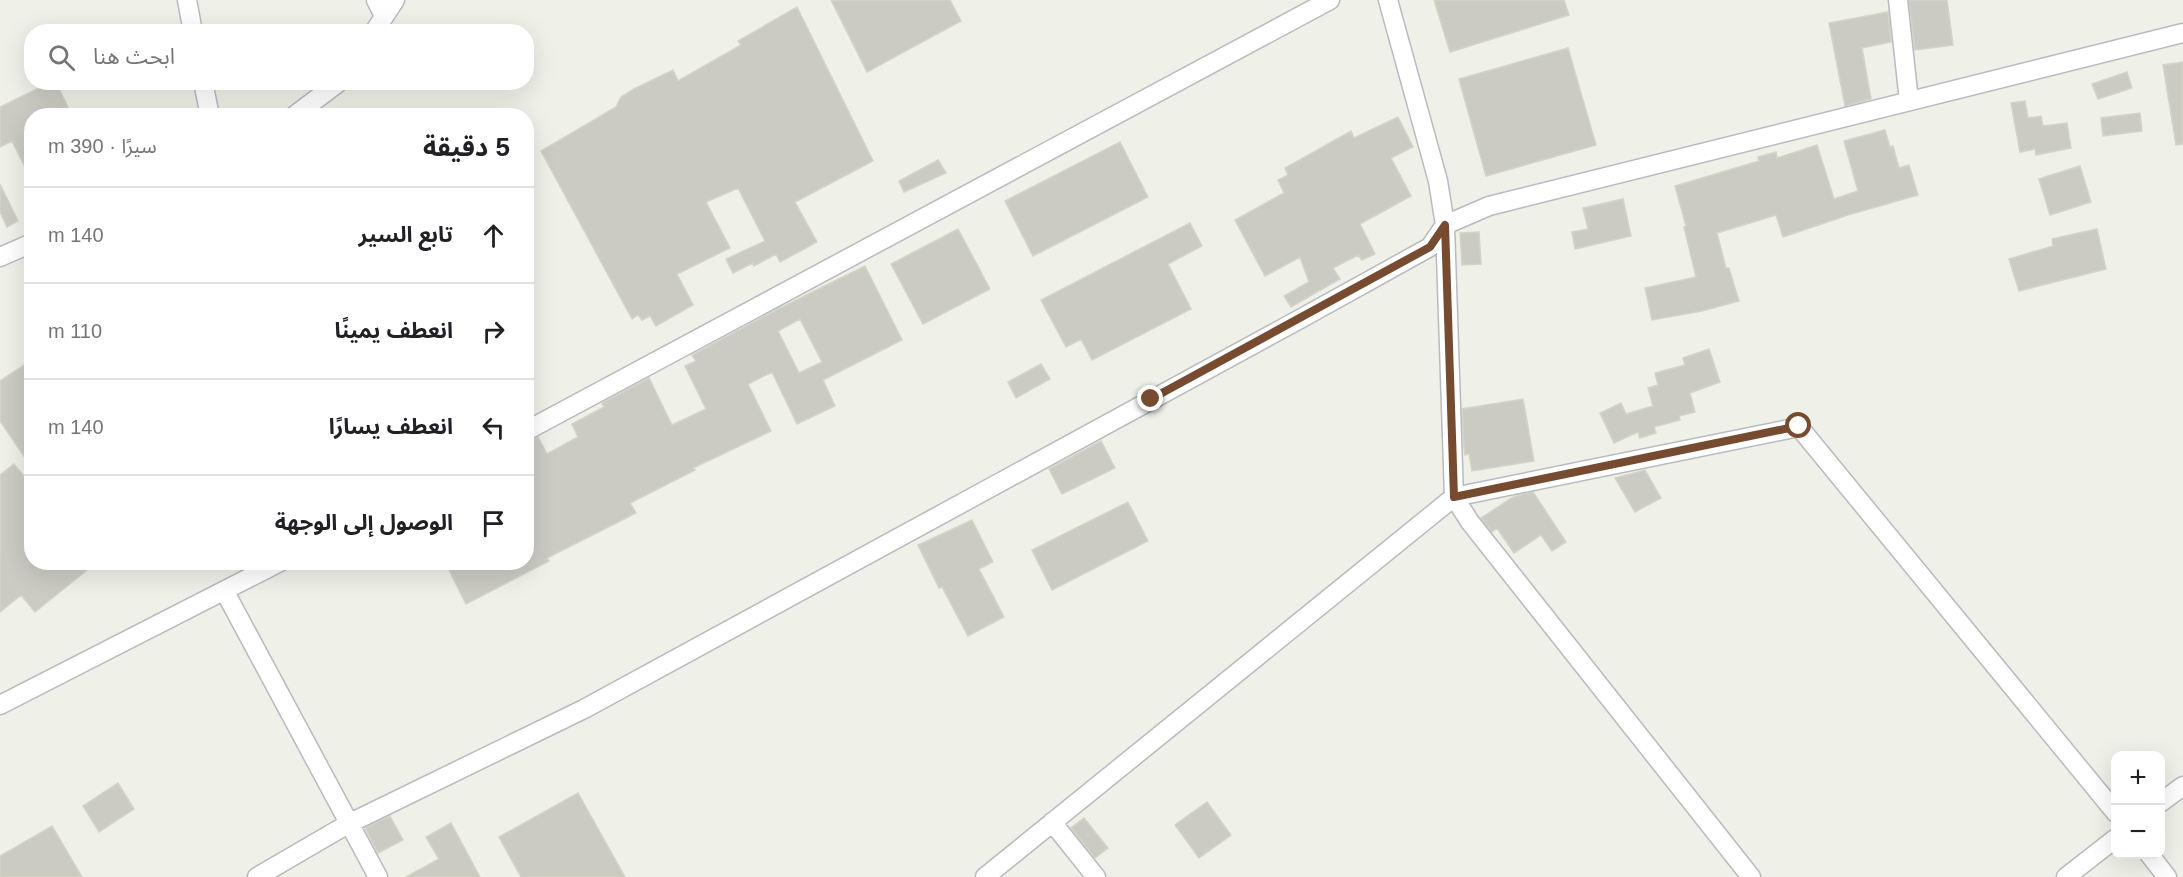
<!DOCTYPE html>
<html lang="ar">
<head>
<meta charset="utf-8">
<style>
  :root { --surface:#fff; --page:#f2f2f2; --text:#202124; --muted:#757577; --line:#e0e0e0 }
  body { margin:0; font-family:Helvetica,"Noto Sans Arabic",sans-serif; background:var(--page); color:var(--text); direction:rtl }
  .controls { position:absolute; right:18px; bottom:18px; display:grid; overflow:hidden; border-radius:12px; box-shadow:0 6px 24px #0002 }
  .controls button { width:54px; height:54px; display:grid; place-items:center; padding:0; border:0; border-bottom:2px solid var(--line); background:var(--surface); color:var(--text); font:30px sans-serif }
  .stop { position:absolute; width:18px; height:18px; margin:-14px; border:4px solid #764b2f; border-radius:50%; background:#fff }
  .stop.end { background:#764b2f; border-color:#fff; box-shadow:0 2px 6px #0008 }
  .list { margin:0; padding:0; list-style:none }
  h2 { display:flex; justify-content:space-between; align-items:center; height:78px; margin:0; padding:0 24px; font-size:26px }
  h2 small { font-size:20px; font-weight:400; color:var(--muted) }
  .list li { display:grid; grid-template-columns:39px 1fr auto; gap:18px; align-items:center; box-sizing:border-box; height:96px; padding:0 24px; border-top:2px solid var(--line) }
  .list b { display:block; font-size:22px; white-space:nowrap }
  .list em { font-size:20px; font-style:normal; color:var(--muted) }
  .icon { flex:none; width:33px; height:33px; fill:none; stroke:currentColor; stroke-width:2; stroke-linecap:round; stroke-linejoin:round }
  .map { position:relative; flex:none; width:2183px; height:877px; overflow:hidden; direction:ltr }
  .search { position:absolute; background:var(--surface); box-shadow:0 6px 24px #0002; left:24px; top:24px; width:510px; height:66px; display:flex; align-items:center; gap:15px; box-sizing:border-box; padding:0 21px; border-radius:24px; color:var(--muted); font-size:22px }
  .panel { position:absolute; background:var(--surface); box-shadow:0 6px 24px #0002; left:24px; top:108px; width:510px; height:462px; border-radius:24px; direction:rtl }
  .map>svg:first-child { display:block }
  .building { fill:#cccbc3; stroke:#d4d4c6; stroke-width:1.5; fill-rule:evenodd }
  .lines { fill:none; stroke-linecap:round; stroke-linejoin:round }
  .street-casing { stroke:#b9bac0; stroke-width:21 }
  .street { stroke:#fff; stroke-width:18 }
  .route { stroke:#764b2f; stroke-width:8 }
</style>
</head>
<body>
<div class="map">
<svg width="2183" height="877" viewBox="0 0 2183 877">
  <rect width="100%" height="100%" fill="#eff0e7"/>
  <path class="building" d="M831,0H950L961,21L867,72Z
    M1434,0H1564L1569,15L1450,52Z
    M1909,0H1947L1953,45L1915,50Z
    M797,7L873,161L795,202L817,242L780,262L776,254L754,266L753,263L733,273L726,259L765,241L738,188L706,202L730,248L677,274L693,305L656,326L650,316L642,320L638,315L632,319L541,151L616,107L621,97L634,89L673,70L678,81L741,45L738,41Z
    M1888,12L1891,42L1862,48L1871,99L1845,106L1829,23Z
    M1568,48L1596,145L1486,176L1459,79Z
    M2183,62V144L2176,145L2163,65Z
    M2127,72L2132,88L2098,99L2092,84Z
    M51,82H56L72,116H32V181L12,141L0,147V107Z
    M2025,101L2028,118L2041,116L2043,126L2067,123L2071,148L2036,155L2035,149L2020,152L2011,103Z
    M2140,113L2142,131L2103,136L2101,118Z
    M1398,117L1413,147L1391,158L1411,196L1360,224L1375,254L1362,260L1358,255L1333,268L1340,279L1291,307L1284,296L1309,282L1300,257L1265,276L1235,220L1284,193L1278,180L1288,175L1285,168L1351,131L1354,138Z
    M1885,130L1890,147L1893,146L1899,168L1909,165L1918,195L1848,215L1783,237L1776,215L1717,233L1726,268H1729L1739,301L1702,311L1652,320L1645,288L1696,277L1684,227L1686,226L1675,186L1759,161L1758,157L1776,152L1777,158L1817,145L1834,199L1858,191L1844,141Z
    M1120,142L1148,197L1033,256L1005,201Z
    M938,160L946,173L904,192L899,181Z
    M2080,166L2091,202L2050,215L2039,179Z
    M0,184L18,221L7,227L0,212Z
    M1623,199L1631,236L1575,249L1572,232L1588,229L1583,208Z
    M1190,223L1202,246L1168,264L1191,309L1092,360L1081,339L1066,347L1041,300Z
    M958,229L990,289L923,324L891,264Z
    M2097,229L2106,269L2019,291L2009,259L2053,246L2052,239Z
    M1479,232L1481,264L1462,265L1460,233Z
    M865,266L902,340L823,380L835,406L797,424L772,372L748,384L771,431L693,468L695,470L630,503L636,513L547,558L549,561L466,604L445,562H526V442L538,437L547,454L578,437L572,424L604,407L602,403L649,378L672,425L706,409L685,366L696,361L692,355L776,310ZM800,319L822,362L799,373L778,331Z
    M1709,349L1720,382L1690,393L1695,412L1679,416L1680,420L1654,427L1656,433L1640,438L1638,432L1614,443L1600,413L1621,403L1626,414L1653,406L1648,388L1658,385L1655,373L1685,365L1683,358Z
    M32,360V468L0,421V381Z
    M1041,364L1050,379L1016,398L1008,382Z
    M1523,399L1534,461L1472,471L1469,454L1465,455L1464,447L1462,409Z
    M1101,441L1115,468L1062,494L1049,469Z
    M14,464L32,486V562H97L35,612L21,595L0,612V475Z
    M1645,470L1661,498L1635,512L1615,478Z
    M1533,492L1566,542L1552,551L1541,535L1514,553L1497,528L1492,532L1481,518L1513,497Z
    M1128,502L1148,541L1052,590L1032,550Z
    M972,520L993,562L979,569L1004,617L968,636L942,587L939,588L918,545Z
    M118,783L134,809L99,832L83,806Z
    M578,793L625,877H521L499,837Z
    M1207,802L1231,835L1199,858L1175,825Z
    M390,816L403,840L378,853L365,828Z
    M1084,818L1108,848L1095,858L1071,828Z
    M451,823L480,877H406L439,859L426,837Z
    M52,826L82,877H0V856Z"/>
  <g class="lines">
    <g class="street-casing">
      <path id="street" d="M187,0L193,32
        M376,0L384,16
        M1388,0L1438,181L1445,225L1454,497L1470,522L1751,877
        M1898,0L1909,101
        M374,32L395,0
        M203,82L210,116
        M294,116L339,82
        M0,257L32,243
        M526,431L1330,0
        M225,592L378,877
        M0,705L280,562
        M2160,803L2183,786
        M1052,822L1096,877
        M2149,854L2167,877
        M257,877L348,824L584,709L1300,319L1430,247L1445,225L1489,206L2183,33
        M985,877L1454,497L1799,427L2116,813
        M2066,877L2116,838"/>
    </g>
    <use href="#street" class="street"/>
  </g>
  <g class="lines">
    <path class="route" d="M1151,399L1430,247L1445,225L1454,497L1799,426"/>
  </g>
</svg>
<div class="controls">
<button>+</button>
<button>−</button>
</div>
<div class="stop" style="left:1799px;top:426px"></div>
<div class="stop end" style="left:1151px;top:399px"></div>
<div class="search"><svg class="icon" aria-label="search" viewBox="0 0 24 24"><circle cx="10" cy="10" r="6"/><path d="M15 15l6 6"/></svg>ابحث هنا</div>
<section class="panel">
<h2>5 دقيقة<small>سيرًا · 390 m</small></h2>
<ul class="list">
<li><svg class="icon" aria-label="ahead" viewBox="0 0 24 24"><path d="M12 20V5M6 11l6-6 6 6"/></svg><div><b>تابع السير</b></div><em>140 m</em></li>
<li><svg class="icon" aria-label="right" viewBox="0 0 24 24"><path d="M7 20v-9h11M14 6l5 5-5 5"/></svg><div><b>انعطف يمينًا</b></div><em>110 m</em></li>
<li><svg class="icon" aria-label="left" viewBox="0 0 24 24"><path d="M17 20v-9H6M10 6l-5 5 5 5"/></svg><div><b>انعطف يسارًا</b></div><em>140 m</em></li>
<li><svg class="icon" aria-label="arrive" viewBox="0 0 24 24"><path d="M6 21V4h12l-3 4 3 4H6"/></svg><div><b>الوصول إلى الوجهة</b></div></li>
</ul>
</section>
</div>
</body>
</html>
